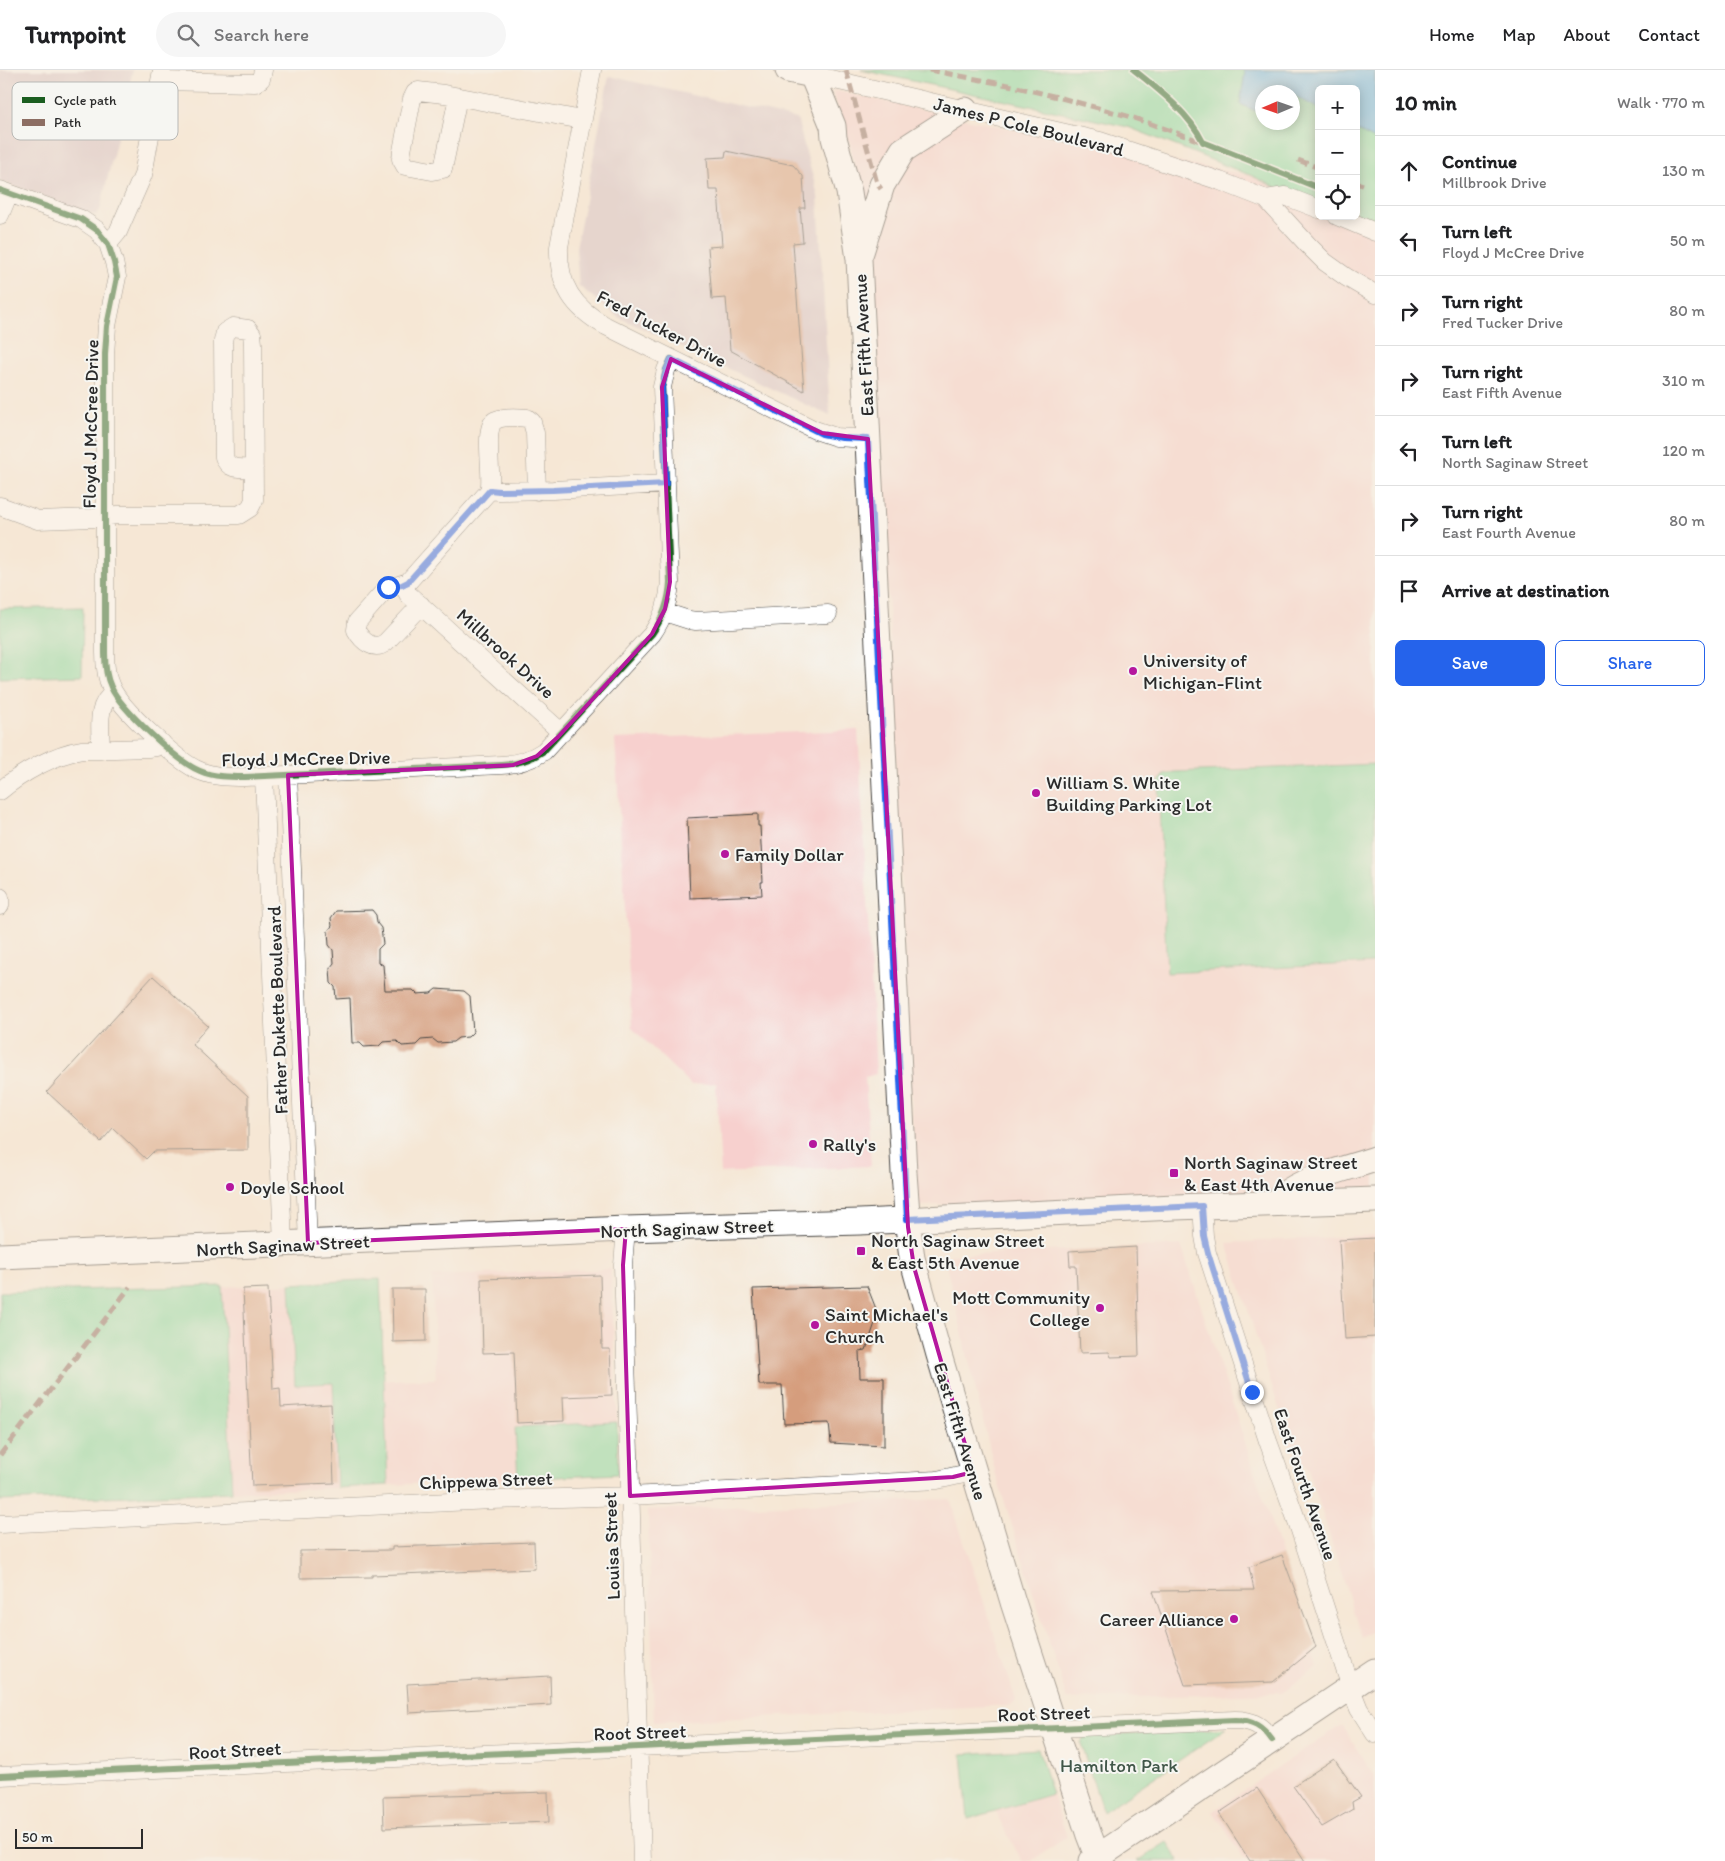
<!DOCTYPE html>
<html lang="en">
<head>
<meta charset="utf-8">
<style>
  :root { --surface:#fff; --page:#f6f6f6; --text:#202124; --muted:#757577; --line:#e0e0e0; --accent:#2563eb }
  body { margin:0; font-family:Itim,sans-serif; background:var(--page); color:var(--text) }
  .controls { position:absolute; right:15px; top:15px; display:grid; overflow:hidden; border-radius:8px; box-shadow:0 2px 12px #0003 }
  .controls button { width:45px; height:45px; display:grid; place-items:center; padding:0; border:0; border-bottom:1px solid var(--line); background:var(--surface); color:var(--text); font:25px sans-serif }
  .compass { position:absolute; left:1255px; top:15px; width:45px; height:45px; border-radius:50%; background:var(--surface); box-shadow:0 2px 12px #0003; rotate:268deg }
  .scale { position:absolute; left:15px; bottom:12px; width:128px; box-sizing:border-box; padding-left:5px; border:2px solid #2b2b2b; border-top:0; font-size:14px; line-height:18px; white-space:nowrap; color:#2b2b2b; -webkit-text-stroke:4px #f6f6f2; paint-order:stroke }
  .stop { position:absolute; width:15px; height:15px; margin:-11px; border:4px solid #2563eb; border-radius:50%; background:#fff }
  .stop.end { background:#2563eb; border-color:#fff; box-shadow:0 1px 5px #0008 }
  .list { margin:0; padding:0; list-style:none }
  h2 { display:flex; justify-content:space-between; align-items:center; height:65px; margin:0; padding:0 20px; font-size:21px }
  h2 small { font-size:16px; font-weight:400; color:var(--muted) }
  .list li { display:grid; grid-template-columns:32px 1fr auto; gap:15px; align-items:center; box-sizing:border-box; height:70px; padding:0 20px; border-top:1px solid var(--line) }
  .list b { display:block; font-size:19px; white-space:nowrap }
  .list p { margin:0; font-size:16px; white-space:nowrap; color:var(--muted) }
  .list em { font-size:16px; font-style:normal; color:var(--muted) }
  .actions { display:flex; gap:10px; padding:15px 20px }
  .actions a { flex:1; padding:11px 0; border:1px solid var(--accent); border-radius:8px; text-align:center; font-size:18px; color:var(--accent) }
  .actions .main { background:var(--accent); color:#fff }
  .icon { flex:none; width:28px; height:28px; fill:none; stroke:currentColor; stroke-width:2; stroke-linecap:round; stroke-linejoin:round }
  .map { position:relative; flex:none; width:1375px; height:1791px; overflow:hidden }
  header { display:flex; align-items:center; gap:30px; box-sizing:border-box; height:70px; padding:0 25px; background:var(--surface); border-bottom:1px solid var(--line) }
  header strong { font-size:24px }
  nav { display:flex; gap:28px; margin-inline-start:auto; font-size:18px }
  .search { width:350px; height:45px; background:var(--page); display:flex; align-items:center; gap:12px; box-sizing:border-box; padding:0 18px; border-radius:28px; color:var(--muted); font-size:19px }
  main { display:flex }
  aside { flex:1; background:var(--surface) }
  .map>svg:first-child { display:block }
  .built { fill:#f7d0ce }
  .industrial { fill:#d2bec4 }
  .green { fill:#80d99f; stroke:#568265; fill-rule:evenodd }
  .water { fill:#69b5e2; stroke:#4a7086 }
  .building { fill:#d59d7d }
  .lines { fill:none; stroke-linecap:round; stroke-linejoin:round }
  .street-casing { stroke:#494744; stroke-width:19 }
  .secondary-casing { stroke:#494744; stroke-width:27 }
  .street { stroke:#fff; stroke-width:18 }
  .secondary { stroke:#fff; stroke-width:25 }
  .quiet { stroke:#8d6e63; stroke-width:5; stroke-dasharray:10 5; stroke-linecap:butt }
  .cycleway-casing { stroke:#f6f6f2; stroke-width:9 }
  .cycleway { stroke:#1b5e20; stroke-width:6 }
  .route { stroke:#2563eb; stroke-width:6 }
  .marked { fill:none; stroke:#b5179e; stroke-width:4; stroke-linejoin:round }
  .poi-dot { fill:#b5179e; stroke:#f6f6f2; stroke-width:2 }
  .labels { text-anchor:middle; stroke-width:4; stroke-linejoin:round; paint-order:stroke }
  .street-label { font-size:19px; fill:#2b2b2b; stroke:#f6f6f2 }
  .poi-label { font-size:19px; fill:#2b2b2b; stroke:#f6f6f2; text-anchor:start }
  .park-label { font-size:19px; fill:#405648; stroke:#f6f6f2 }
  .key { fill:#f6f6f2; stroke:#b9b9b6; stroke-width:1 }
  .key-label { font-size:14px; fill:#2b2b2b }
</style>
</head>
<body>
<header>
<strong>Turnpoint</strong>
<div class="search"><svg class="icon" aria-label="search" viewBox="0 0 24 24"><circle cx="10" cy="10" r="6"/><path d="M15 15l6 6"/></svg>Search here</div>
<nav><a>Home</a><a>Map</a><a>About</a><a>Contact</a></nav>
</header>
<main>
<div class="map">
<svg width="1375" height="1791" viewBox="0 0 1375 1791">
  <rect width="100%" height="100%" fill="#f6f6f2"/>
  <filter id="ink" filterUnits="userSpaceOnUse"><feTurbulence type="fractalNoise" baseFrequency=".02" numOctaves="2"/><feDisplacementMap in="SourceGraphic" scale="10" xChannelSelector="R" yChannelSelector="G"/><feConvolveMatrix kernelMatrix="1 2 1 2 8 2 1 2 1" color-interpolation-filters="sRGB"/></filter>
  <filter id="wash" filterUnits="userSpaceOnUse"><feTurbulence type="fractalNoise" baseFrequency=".0096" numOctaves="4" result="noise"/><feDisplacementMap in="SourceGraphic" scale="20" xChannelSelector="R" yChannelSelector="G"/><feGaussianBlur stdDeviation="1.12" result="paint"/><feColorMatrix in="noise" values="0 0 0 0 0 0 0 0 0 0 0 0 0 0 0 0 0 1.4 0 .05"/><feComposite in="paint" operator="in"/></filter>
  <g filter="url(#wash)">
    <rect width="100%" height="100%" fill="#f5e7d5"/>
    <path class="built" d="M832,20L1002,57L1252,106L1319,133V146H1349L1375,157V1117L1194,1126L916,1136L872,175L850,74Z
      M858,660L876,1004L865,1007L871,1096L721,1103L716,1013L691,1015L632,958L615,669Z
      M1375,1165V1560L1362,1568L1308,1398L1292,1380L1227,1173Z
      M1181,1175L1318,1597L1282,1623L1067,1629L996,1405L945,1191L947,1187L951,1185Z
      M611,1199L617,1352L516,1357L518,1409L388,1415L384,1310L436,1309L432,1206Z
      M290,1214L295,1314L333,1313L337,1418L232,1422L222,1217Z
      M950,1429L1016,1630L1011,1635L654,1652L648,1440Z
      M1342,1655L1375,1706V1791H1246L1213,1741Z
      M1052,1724L1067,1767L1031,1791H1022L995,1741Z"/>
    <path class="industrial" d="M0,0H133L100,140L96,145L0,111Z
      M609,6L797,49L818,126L830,346L618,247L579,216L576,178Z"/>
    <path class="green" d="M861,0H1375V166L1356,146V19H1319V138L1252,106L1128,57ZM1262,22H1292V52H1262Z
      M83,537L82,606L0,608V539Z
      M1375,694V893L1167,903L1158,713L1164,704L1174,702Z
      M380,1209L388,1415L337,1418L333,1313L295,1315L290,1214Z
      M222,1216L232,1422L0,1431V1222Z
      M617,1352L618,1404L518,1409L515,1357Z
      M1227,1658L1103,1742L1081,1674L1084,1666Z
      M1038,1679L1052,1724L968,1749L962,1684Z
      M1167,1772L1179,1791H1137Z"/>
    <path class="water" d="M1243,0H1375V70L1356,60V19H1319V39L1293,25L1292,22H1287L1273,15L1269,22H1262V35L1258,42L1240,34L1245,2Z"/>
    <g id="blocks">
      <path class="building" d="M726,81L793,95L803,106L805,138H800L803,172L793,173L804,321L730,280L726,228L712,229L708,177L722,176L718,120H709L707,88L725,87Z
        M758,744V756H760L763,812H761L762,825L690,828L687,748Z
        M372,840L376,845L377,853L381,858L383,874L378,879V892L383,895L385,920H413L417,924L431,923L436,919L464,921L470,926L473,962L468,967L458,968L453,972L438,973L433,969L421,970L416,975L402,976L397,971L383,972L379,976L364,977L360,973H352L350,928L336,929L335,917L331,913L330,898L334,893L333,880L329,875L328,861L332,856L331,848L336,841Z
        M153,906L208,956L192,974L248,1026V1080L154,1081L146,1089L113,1058L101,1072L47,1022Z
        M1375,1168V1267L1345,1269L1339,1170Z
        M1136,1177L1139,1286L1111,1287L1109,1282L1080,1283L1076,1196H1070L1069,1181Z
        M600,1205L602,1279H610L612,1325L563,1327L564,1351L517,1353L514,1282L483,1283L481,1209Z
        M867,1216L878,1244L866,1280L859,1281L860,1308H884V1376L831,1373L829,1353L784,1354L782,1315H759L753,1219Z
        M268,1218L273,1319L280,1318L281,1337L331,1334L334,1413L252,1416L243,1219Z
        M392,1219H425L426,1271L393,1272Z
        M534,1472L535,1499L372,1505V1507L300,1508V1481L392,1480V1477Z
        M1282,1485L1316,1577L1273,1612L1185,1615L1153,1521L1254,1520L1249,1497Z
        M550,1606L551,1635L409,1643L407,1614Z
        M1334,1689L1361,1727L1352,1732L1353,1739L1322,1757L1293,1716Z
        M1257,1718L1305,1791H1250L1219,1743Z
        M548,1722L549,1752L384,1758L383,1727Z"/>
    </g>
  </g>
  <g filter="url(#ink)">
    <use href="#blocks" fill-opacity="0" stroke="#494744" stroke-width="1"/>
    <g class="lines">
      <g class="street-casing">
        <path id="street" d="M592,0L559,177C558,215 573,238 606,256L815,360L836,367L868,369
          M813,5L1100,71L1220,111L1266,129L1308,175L1325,192L1346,207L1375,224
          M160,11L255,13L261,9L263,0
          M458,27L443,99L432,101L405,96L401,89L402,81L412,29L415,23L418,21L444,24L582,50
          M0,120L81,149L97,160L108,174L114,192L117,207L107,256L105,284V583C105,595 106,607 111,617C120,638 179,693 200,701C214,707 230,707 245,707L501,695C518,694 531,690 544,681L652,564C663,548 669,532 670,512L662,317L666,300L671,289
          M1266,129L1285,126L1319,139
          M0,145L9,123
          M1337,146L1375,162
          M108,174L118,162L143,105L162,0
          M490,420L499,421L553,420L666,414
          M0,436L38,450L93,448L117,445H239L250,438L254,430L253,274L252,264L248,259L233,257L225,262L223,271L224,387C228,401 241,398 254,398
          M403,515L408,524L562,663
          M421,535L386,572C374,582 362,571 356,560L357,552L386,519L408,512L489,421C494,407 482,355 496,350C504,346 518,347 527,348L532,352L535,363L537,421
          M664,542L689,550L696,551L828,544
          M101,680C101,661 95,634 114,623
          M288,705L308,1173
          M264,706L283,1175
          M0,721C21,703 55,684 82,680L148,678L156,677L162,673
          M0,827V836
          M1202,1136L1204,1166L1207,1183L1268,1371L1298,1454L1353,1624L1359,1639L1375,1664
          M626,1159L623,1195L642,1791
          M0,1454L491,1430L630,1426L937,1410L973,1402
          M0,1706L1235,1650C1253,1650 1262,1656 1272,1670"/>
      </g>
      <g class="secondary-casing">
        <path id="secondary" d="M788,0L813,5
          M810,0L833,56L834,68L849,122L859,189L904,1103L908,1157L912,1188L939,1285L1013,1532L1089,1765L1099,1791
          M861,182L882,115L903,80L965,40
          M1277,1133C1286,1112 1353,1097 1375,1089
          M0,1186L626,1159L860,1152L1175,1137L1375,1130
          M1092,1791L1375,1601"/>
      </g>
      <use href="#street" class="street"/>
      <use href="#secondary" class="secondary"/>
      <path class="quiet" d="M846,0L877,113L881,119
        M929,0L1013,16L1065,29L1131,47L1203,72
        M1298,90L1319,98
        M1356,113L1363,115
        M0,1385L130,1217"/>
      <g class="cycleway-casing">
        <path id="cycleway" d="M1134,0C1159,20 1189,43 1203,72L1319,118
          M0,120L81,149L97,160L108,174L114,192L117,207L107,256L105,284V583C105,595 106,607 111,617C120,638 179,693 200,701C214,707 230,707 245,707L501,695C518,694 531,690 544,681L652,564C663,548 669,532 670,512L662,317L666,300L671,289
          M0,1706L1235,1650C1253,1650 1262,1656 1272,1670"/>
      </g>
      <use href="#cycleway" class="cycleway"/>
    </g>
  </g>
  <g class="lines" filter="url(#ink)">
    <path class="route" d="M388,517L402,515L408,512L490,420L499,421L553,420L666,414L662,317L666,300L671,289L822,364L842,368L868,369L907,1149L1202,1136L1204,1166L1208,1183L1252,1322"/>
  </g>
  <path d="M0 0H1375V1791H0ZM671,289L822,363L868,369L908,1157L914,1197L973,1402L953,1407L630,1426L623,1195L626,1159L308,1173L288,705L513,695L537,686L558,667L652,564L665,539L670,512L662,317Z" fill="#f5e7d5" fill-opacity=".55" fill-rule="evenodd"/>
  <path class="marked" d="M671,289L822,363L868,369L908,1157L914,1197L973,1402L953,1407L630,1426L623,1195L626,1159L308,1173L288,705L513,695L537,686L558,667L652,564L665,539L670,512L662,317Z"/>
  <g class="poi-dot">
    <circle cx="1133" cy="601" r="5"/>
    <circle cx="1036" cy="723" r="5"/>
    <circle cx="725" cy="784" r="5"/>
    <circle cx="813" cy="1074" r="5"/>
    <rect x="1169" y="1098" width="10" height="10" rx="2.5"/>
    <circle cx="230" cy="1117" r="5"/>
    <rect x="856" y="1176" width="10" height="10" rx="2.5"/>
    <circle cx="1100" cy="1238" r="5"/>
    <circle cx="815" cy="1255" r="5"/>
    <circle cx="1234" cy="1549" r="5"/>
  </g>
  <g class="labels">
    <g class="street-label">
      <text transform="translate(1029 56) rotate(14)" y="7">James P Cole Boulevard</text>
      <text transform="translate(662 258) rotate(28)" y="7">Fred Tucker Drive</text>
      <text transform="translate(863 275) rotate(-93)" y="7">East Fifth Avenue</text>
      <text transform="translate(90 354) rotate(-89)" y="7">Floyd J McCree Drive</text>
      <text transform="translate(506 583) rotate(42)" y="7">Millbrook Drive</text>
      <text transform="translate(306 688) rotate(-1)" y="7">Floyd J McCree Drive</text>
      <text transform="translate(277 940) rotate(-92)" y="7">Father Dukette Boulevard</text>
      <text transform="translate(687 1158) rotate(-2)" y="7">North Saginaw Street</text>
      <text transform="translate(283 1175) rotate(-3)" y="7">North Saginaw Street</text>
      <text transform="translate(961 1361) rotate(73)" y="7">East Fifth Avenue</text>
      <text transform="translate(486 1410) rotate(-2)" y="7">Chippewa Street</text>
      <text transform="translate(1306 1414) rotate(71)" y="7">East Fourth Avenue</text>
      <text transform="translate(611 1476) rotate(-92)" y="7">Louisa Street</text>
      <text transform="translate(1044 1643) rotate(-2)" y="7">Root Street</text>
      <text transform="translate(640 1662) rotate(-2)" y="7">Root Street</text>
      <text transform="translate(235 1680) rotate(-3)" y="7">Root Street</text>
    </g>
    <g class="poi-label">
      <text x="1143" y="597">University of<tspan x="1143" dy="22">Michigan-Flint</tspan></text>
      <text x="1046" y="719">William S. White<tspan x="1046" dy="22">Building Parking Lot</tspan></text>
      <text x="735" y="791">Family Dollar</text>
      <text x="823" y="1081">Rally's</text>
      <text x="1184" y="1099">North Saginaw Street<tspan x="1184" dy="22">&amp; East 4th Avenue</tspan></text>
      <text x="240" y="1124">Doyle School</text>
      <text x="871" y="1177">North Saginaw Street<tspan x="871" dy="22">&amp; East 5th Avenue</tspan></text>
      <text x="1090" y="1234" text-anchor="end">Mott Community<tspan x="1090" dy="22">College</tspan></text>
      <text x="825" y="1251">Saint Michael's<tspan x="825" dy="22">Church</tspan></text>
      <text x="1224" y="1556" text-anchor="end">Career Alliance</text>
    </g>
    <g class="park-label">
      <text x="1119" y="1702">Hamilton Park</text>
    </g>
  </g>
  <rect x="12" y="12" width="166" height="58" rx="8" class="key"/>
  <rect x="22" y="27" width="23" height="6" fill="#1b5e20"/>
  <rect x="22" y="49" width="23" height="7" fill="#8d6e63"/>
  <g class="key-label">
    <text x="54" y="35">Cycle path</text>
    <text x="54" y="57">Path</text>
  </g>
</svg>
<div class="controls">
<button>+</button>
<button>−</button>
<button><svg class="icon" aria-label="locate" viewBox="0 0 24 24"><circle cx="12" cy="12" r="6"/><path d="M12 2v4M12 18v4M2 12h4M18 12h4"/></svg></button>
</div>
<svg class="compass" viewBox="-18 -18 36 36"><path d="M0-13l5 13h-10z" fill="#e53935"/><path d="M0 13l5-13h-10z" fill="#757577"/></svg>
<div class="scale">50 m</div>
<div class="stop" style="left:388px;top:517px"></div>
<div class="stop end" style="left:1252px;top:1322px"></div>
</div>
<aside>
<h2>10 min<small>Walk · 770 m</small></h2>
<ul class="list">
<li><svg class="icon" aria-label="ahead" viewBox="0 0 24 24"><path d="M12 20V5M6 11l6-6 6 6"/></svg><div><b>Continue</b><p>Millbrook Drive</p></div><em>130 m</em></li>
<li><svg class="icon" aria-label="left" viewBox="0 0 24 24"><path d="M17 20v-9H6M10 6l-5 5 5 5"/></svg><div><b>Turn left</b><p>Floyd J McCree Drive</p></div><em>50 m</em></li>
<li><svg class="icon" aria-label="right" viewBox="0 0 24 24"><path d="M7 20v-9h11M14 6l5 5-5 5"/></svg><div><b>Turn right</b><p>Fred Tucker Drive</p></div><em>80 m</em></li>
<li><svg class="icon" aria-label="right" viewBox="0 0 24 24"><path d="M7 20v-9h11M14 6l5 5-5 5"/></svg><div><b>Turn right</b><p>East Fifth Avenue</p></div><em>310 m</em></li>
<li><svg class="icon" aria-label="left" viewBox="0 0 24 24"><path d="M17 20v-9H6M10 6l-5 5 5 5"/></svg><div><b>Turn left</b><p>North Saginaw Street</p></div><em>120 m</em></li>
<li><svg class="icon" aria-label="right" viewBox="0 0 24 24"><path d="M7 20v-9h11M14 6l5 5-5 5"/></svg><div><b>Turn right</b><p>East Fourth Avenue</p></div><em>80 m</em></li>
<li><svg class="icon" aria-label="arrive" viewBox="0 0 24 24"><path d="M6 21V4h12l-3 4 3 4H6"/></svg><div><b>Arrive at destination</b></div></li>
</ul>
<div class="actions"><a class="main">Save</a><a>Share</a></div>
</aside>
</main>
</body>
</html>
